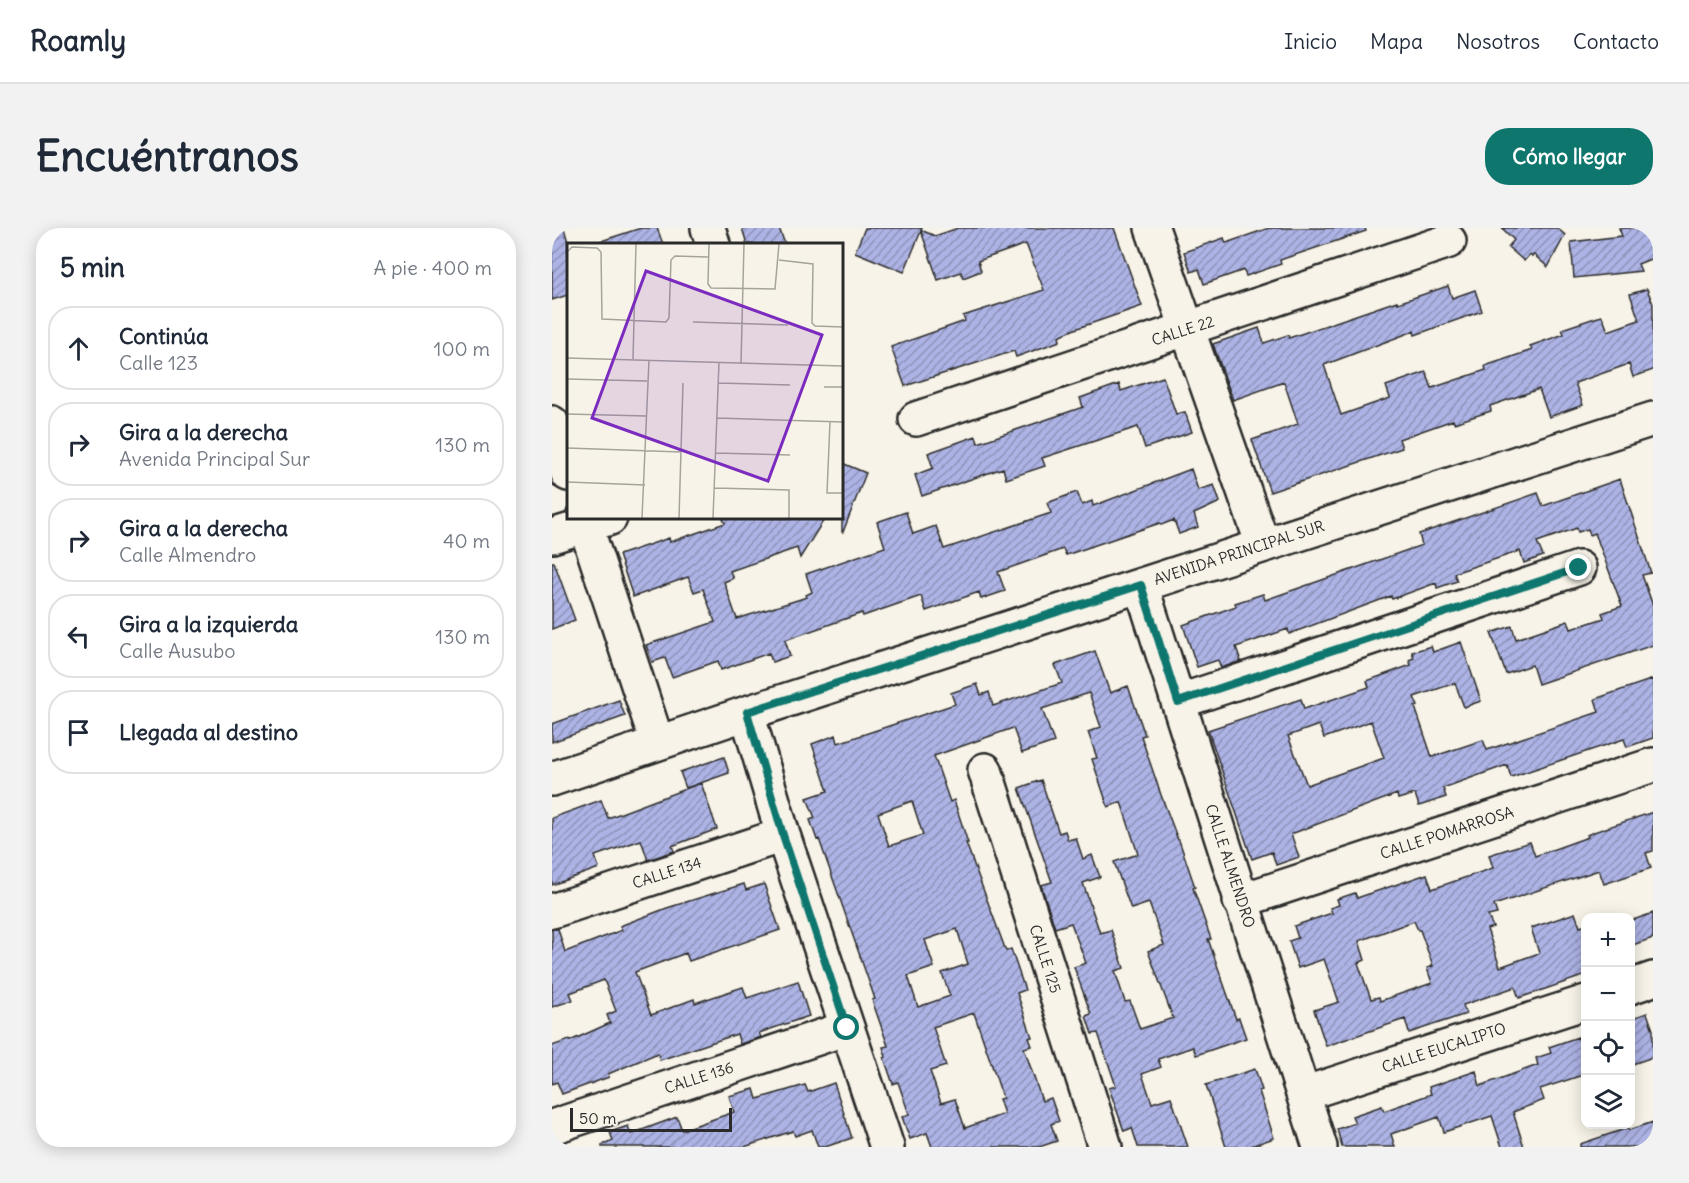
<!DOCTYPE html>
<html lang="es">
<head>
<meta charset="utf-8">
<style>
  :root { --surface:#fff; --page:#f2f2f3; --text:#1f2937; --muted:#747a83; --line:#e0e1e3; --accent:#0f766e }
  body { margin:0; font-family:Delius,sans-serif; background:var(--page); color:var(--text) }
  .controls { position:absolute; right:18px; bottom:18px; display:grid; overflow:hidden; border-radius:12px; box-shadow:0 3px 15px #0003 }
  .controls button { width:54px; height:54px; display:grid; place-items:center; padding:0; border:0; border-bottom:2px solid var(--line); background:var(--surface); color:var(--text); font:30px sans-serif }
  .scale { position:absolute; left:18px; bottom:15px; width:162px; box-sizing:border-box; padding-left:6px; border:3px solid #2b2b2b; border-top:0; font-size:16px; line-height:21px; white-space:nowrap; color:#2b2b2b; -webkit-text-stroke:4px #f7f3e8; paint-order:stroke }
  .stop { position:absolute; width:18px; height:18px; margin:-14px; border:4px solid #0f766e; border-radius:50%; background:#fff }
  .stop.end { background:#0f766e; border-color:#fff; box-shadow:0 2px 6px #0008 }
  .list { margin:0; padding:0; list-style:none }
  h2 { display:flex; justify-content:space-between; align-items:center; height:78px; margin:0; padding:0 24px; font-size:26px }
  h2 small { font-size:20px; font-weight:400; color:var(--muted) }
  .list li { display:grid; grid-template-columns:39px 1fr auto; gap:18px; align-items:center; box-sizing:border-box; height:84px; margin:0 12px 12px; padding:0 12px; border:2px solid var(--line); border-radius:24px }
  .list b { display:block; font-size:22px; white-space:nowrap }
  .list p { margin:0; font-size:20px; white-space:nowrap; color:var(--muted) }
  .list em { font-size:20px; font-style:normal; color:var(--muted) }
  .icon { flex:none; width:33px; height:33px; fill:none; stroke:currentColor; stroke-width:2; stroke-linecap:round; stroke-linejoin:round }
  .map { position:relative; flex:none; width:1101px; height:919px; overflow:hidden; border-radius:24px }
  header { display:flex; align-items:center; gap:36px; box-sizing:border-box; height:84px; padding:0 30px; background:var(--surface); border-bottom:2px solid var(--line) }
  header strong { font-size:28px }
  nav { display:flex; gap:33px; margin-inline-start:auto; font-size:21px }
  .intro { display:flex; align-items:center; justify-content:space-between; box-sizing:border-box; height:144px; padding:0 36px }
  h1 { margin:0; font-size:42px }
  .button { padding:15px 27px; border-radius:24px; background:var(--accent); color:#fff; font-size:21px; font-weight:700 }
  main { display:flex; gap:36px; padding:0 36px }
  aside { flex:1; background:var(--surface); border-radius:24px; box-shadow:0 3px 15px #0003 }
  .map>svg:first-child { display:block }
  .building { fill:url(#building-hatch); stroke:#2b2b2b; stroke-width:1.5; fill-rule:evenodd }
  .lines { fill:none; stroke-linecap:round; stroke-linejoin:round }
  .minor-casing { stroke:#2b2b2b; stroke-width:38 }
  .minor { stroke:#f7f3e8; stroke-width:33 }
  .route { stroke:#0f766e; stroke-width:8 }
  .labels { text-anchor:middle; stroke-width:6; stroke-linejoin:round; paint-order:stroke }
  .street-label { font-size:15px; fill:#2b2b2b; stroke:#f7f3e8 }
  .inset-road { fill:none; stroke:#a5a39c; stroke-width:1.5 }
  .view { fill:#7b2cbf; fill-opacity:0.15; stroke:#7b2cbf; stroke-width:3 }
  .inset-edge { fill:none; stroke:#2b2b2b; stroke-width:3 }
</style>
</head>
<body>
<header>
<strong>Roamly</strong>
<nav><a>Inicio</a><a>Mapa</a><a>Nosotros</a><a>Contacto</a></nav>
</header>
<div class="intro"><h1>Encuéntranos</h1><a class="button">Cómo llegar</a></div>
<main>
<aside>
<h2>5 min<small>A pie · 400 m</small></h2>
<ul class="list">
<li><svg class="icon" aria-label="ahead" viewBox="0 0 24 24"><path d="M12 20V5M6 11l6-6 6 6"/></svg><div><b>Continúa</b><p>Calle 123</p></div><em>100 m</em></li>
<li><svg class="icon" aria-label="right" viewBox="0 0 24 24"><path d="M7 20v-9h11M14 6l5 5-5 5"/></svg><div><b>Gira a la derecha</b><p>Avenida Principal Sur</p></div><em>130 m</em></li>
<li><svg class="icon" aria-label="right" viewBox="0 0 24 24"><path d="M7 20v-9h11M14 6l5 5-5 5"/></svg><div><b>Gira a la derecha</b><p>Calle Almendro</p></div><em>40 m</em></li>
<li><svg class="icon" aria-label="left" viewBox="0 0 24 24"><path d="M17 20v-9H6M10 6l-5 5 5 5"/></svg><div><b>Gira a la izquierda</b><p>Calle Ausubo</p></div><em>130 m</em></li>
<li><svg class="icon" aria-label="arrive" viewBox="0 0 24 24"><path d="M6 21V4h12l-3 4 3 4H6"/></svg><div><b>Llegada al destino</b></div></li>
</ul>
</aside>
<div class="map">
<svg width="1101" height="919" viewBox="0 0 1101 919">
  <defs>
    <pattern id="building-hatch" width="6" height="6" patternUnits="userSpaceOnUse" patternTransform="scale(1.5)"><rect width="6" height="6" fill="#adb3e4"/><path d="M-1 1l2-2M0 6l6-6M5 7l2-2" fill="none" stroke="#8d92b9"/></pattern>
  </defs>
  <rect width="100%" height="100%" fill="#f7f3e8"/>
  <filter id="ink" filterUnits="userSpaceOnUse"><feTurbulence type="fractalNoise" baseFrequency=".0167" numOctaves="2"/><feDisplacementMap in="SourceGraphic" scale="12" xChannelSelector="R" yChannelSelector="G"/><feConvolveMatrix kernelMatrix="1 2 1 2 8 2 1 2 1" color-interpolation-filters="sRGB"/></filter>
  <g filter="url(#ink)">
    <path class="building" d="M0,0H12L16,14V67L0,72Z
      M89,0H105L111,16H50L49,13Z
      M190,0H227L233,16H195Z
      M313,0H370L369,2L383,8L406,0H562L590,78L523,101L507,108L508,113L464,129L462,123L353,158L339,119L413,93L411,88L492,62L474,16L426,33L429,43L411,50L409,44L386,52L369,3L352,44L303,24Z
      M717,0H813L814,3L728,32L729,36L694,48L692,42L652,56L647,41L639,44L632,24L672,10L674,15Z
      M950,0H1005L1013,7L996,39L982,27L980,28L978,26L972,33L956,19L962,12Z
      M1067,0H1101V30L1086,36L1089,43L1022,50L1019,14L1070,8Z
      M896,58L900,70L923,62L930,83L863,107L862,103L772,137L789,187L838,170L834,158L874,144L880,160L934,142L933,138L980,122L978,118L1012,106L1010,101L1043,90L1050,88L1056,103L1087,92L1078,66L1095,61L1101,76V142L1081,149L1077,136L1023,155L1031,177L997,189L987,161L938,178L939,183L902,195L901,192L847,211L850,220L718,264L700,212L746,196L732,154L681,172L661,116L707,100L712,115L736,107L737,110L845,73L846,75Z
      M611,149L624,186L633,184L640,204L593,220L586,199L490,230L493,238L454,251L451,240L370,268L363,247L381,240L376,225L424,208L426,215L531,179L528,170L567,156L569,163Z
      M290,235L314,245L291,304H290Z
      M639,241L646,262L662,257L668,274L642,286L646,299L627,306L622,292L609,297L608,295L514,327L511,321L446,344L453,363L429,371L427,364L374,383L369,368L311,388L310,385L233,412L238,428L220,434L217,425L169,442L166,433L120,449L113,430L100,434L94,417L163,394L151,361L142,364L136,349L81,369L67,327L117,310L118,314L173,295L171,290H273L248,330L245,320L178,343L181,350L172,354L185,391L255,369L254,367L260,364L254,346L333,319L325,294L354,284L361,306L384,298L392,321L499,285L495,275L525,264L530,277L540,273L541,278Z
      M1068,251L1099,345L1090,347L1101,378V417L986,456L980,437L954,446L939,405L960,398L964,411L1016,393L1019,401L1052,390L1050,385L1070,378L1043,305L1038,307L1036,301L1026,304L1025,300L985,314L991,328L972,335L968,323L902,345L905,353L885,360L884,355L840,371L839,368L737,406L736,401L684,419L689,433L669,440L666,432L645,439L631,397L684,378L683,375L711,366L713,372L870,317L867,306L986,265L991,278Z
      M0,334H2L23,392L0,401Z
      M909,414L929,473L912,479L903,455L862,469L866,478L863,479L880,529L931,512L935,522L1047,484L1043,471L1101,451V510L1075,519L1072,511L959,549L955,537L891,560L894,569L867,578L863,566L846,571L845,566L739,606L747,629L724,637L720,624L700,631L656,502L749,471L752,481L817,459L815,453L859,437L857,432L862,430L860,424L879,418L881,424ZM819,493L832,530L755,557L736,508L767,497L772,510Z
      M543,423L558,465L576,458L593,507L589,508L609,567L626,612H627L643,659L641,660L659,711H656L684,791L687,790L694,810L644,827L641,819L606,831L609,839L590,846L600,875L619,869L636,919H586L580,900L572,903L557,860L564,858L546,805L540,806L534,788L539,786L522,739L534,735L519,695L503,700L489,657L500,654L467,560L489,552L507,605L513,603L516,612L524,610L531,631L540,627L548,649L531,655L548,705L559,702L572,740L563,743L573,774L578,773L588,801L621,790L596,723L612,717L597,675L579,681L562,634L586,626L569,574L556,579L540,531L545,530L536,504L549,499L537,465L490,481L502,514L470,525L461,500L382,528L398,574L402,572L416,615H414L454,723L459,721L473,762L465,765L480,809L477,810L480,818L472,820L490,873L499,870L507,893L499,896L505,913L487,919H380L375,905L358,911L350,889L357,886L346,854L341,856L332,830L334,829L331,819L336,818L320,772L323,771L267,611L265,612L258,592L263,590L255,570L276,563L260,516L284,507L286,515L403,476L399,465L425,456L429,467L437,464L441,478L510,455L503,437ZM360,573L371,607L337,618L326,585ZM405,701L416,736L390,745L398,768L366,779L356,748L382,739L373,712ZM422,785L451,870L447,871L452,886L413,900L403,871L389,875L378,843L394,838L381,799Z
      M67,472L73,488L0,514V496Z
      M172,529L177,545L134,560L128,544Z
      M149,555L165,601L120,618L122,623L96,632L89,612L43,628L47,640L0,657V590L49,572L56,590Z
      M1101,584V623L1094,625L1099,640L1052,656L1047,642L942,677L945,686L936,688L941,699L935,701L948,739L987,725L979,700L1023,685L1028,699L1034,697V747L967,770L963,759L911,777L914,786L857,805L853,791L774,818L762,782L787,774L772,731L746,740L737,713L746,710L742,698L780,685L778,680L787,677L785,671L803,665L805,670L875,646L880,661L941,640L937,627L978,614L983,628L1036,609L1035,607L1042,604ZM862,693L866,702H868L881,738L875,740L880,755L828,773L827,769L819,771L806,735L813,732L807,713Z
      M192,656L194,662L212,656L228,702L137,733L134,725L83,744L99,787L142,771L143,775L191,759L195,770L246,753L257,788L207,805L209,809L188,816L185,806L108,832L106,825L56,846L57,849L10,866L5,854L0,856V818L17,812L18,813L58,795L55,787L64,783L52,752L18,765L21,772L0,779V701H6L13,724L70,702L68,698L115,680Z
      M1101,685V710L1078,718V693Z
      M1095,785L1101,802V829L1078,837V791Z
      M1026,809L1028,816L1034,814V846L988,861L992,872L961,884L972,919H950L940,888L892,904L887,889L839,906L843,919H790L785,901L803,895L800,888L830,878L832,883L879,866L877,859L924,843L928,858L986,837L984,830L999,825L997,819Z
      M703,841L710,862L707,863L722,910L696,919H674L654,857Z
      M282,855L300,910L273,919H266L260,902L243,908L241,903L192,919H50V917L61,913L58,904L76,898L79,906L125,889L130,902L182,884L177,868L202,861L205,871L253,857L256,864Z
      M1101,894V919H1028V916L1076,900L1077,902Z"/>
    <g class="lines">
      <g class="minor-casing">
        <path id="minor" d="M156,0L161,16
          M600,0L711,317
          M364,191L897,13
          M0,195L16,246
          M31,290L105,514
          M0,308L58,290
          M589,357L768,919
          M626,474L1027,340
          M195,485L231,607L335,919
          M433,542L553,919
          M0,551L195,485L1101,191
          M688,673L1101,537
          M0,683L231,607
          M1078,759L1101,751
          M751,866L1034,774
          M0,899L295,800"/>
      </g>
      <use href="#minor" class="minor"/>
    </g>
  </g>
  <g class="lines" filter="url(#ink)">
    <path class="route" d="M295,800L231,607L195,484L589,357L626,474L1027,340"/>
  </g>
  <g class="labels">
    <g class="street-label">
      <text transform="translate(631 103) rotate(-18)" y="5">CALLE 22</text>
      <text transform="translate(687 325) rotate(-18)" y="5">AVENIDA PRINCIPAL SUR</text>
      <text transform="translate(895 605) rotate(-18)" y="5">CALLE POMARROSA</text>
      <text transform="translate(678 638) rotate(72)" y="5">CALLE ALMENDRO</text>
      <text transform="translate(115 645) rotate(-18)" y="5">CALLE 134</text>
      <text transform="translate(493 731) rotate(72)" y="5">CALLE 125</text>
      <text transform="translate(892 820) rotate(-18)" y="5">CALLE EUCALIPTO</text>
      <text transform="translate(147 850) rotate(-18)" y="5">CALLE 136</text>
    </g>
  </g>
  <g transform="translate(15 15)">
    <rect width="276" height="276" fill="#f7f3e8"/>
    <path class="inset-road" d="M142,1L141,41L144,45L208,46L212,1M0,9L5,4L30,5L34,9L35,76L99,79L102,75L104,17L108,13L141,14M212,17L246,21L245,80L248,83L276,84M126,79L221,82M0,115L276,123M66,116L69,1M174,120L177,1M0,136L80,138M151,140L223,142M257,144H276M0,171L79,173M150,175L276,179M263,179L260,250H276M0,205L114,209M148,210L223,212M0,239L78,242M147,245L222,247V275M75,275L82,117M112,275L116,140M146,275L152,119"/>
    <path class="view" d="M79,28L255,92L201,238L25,175Z"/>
    <rect width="276" height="276" class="inset-edge"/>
  </g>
</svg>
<div class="controls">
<button>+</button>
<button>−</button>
<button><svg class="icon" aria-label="locate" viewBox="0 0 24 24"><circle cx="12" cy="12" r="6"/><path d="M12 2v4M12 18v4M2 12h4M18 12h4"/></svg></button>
<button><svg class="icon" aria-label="layers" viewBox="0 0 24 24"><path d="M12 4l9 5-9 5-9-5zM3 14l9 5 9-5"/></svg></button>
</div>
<div class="scale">50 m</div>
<div class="stop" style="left:295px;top:800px"></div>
<div class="stop end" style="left:1027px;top:340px"></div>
</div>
</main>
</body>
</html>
